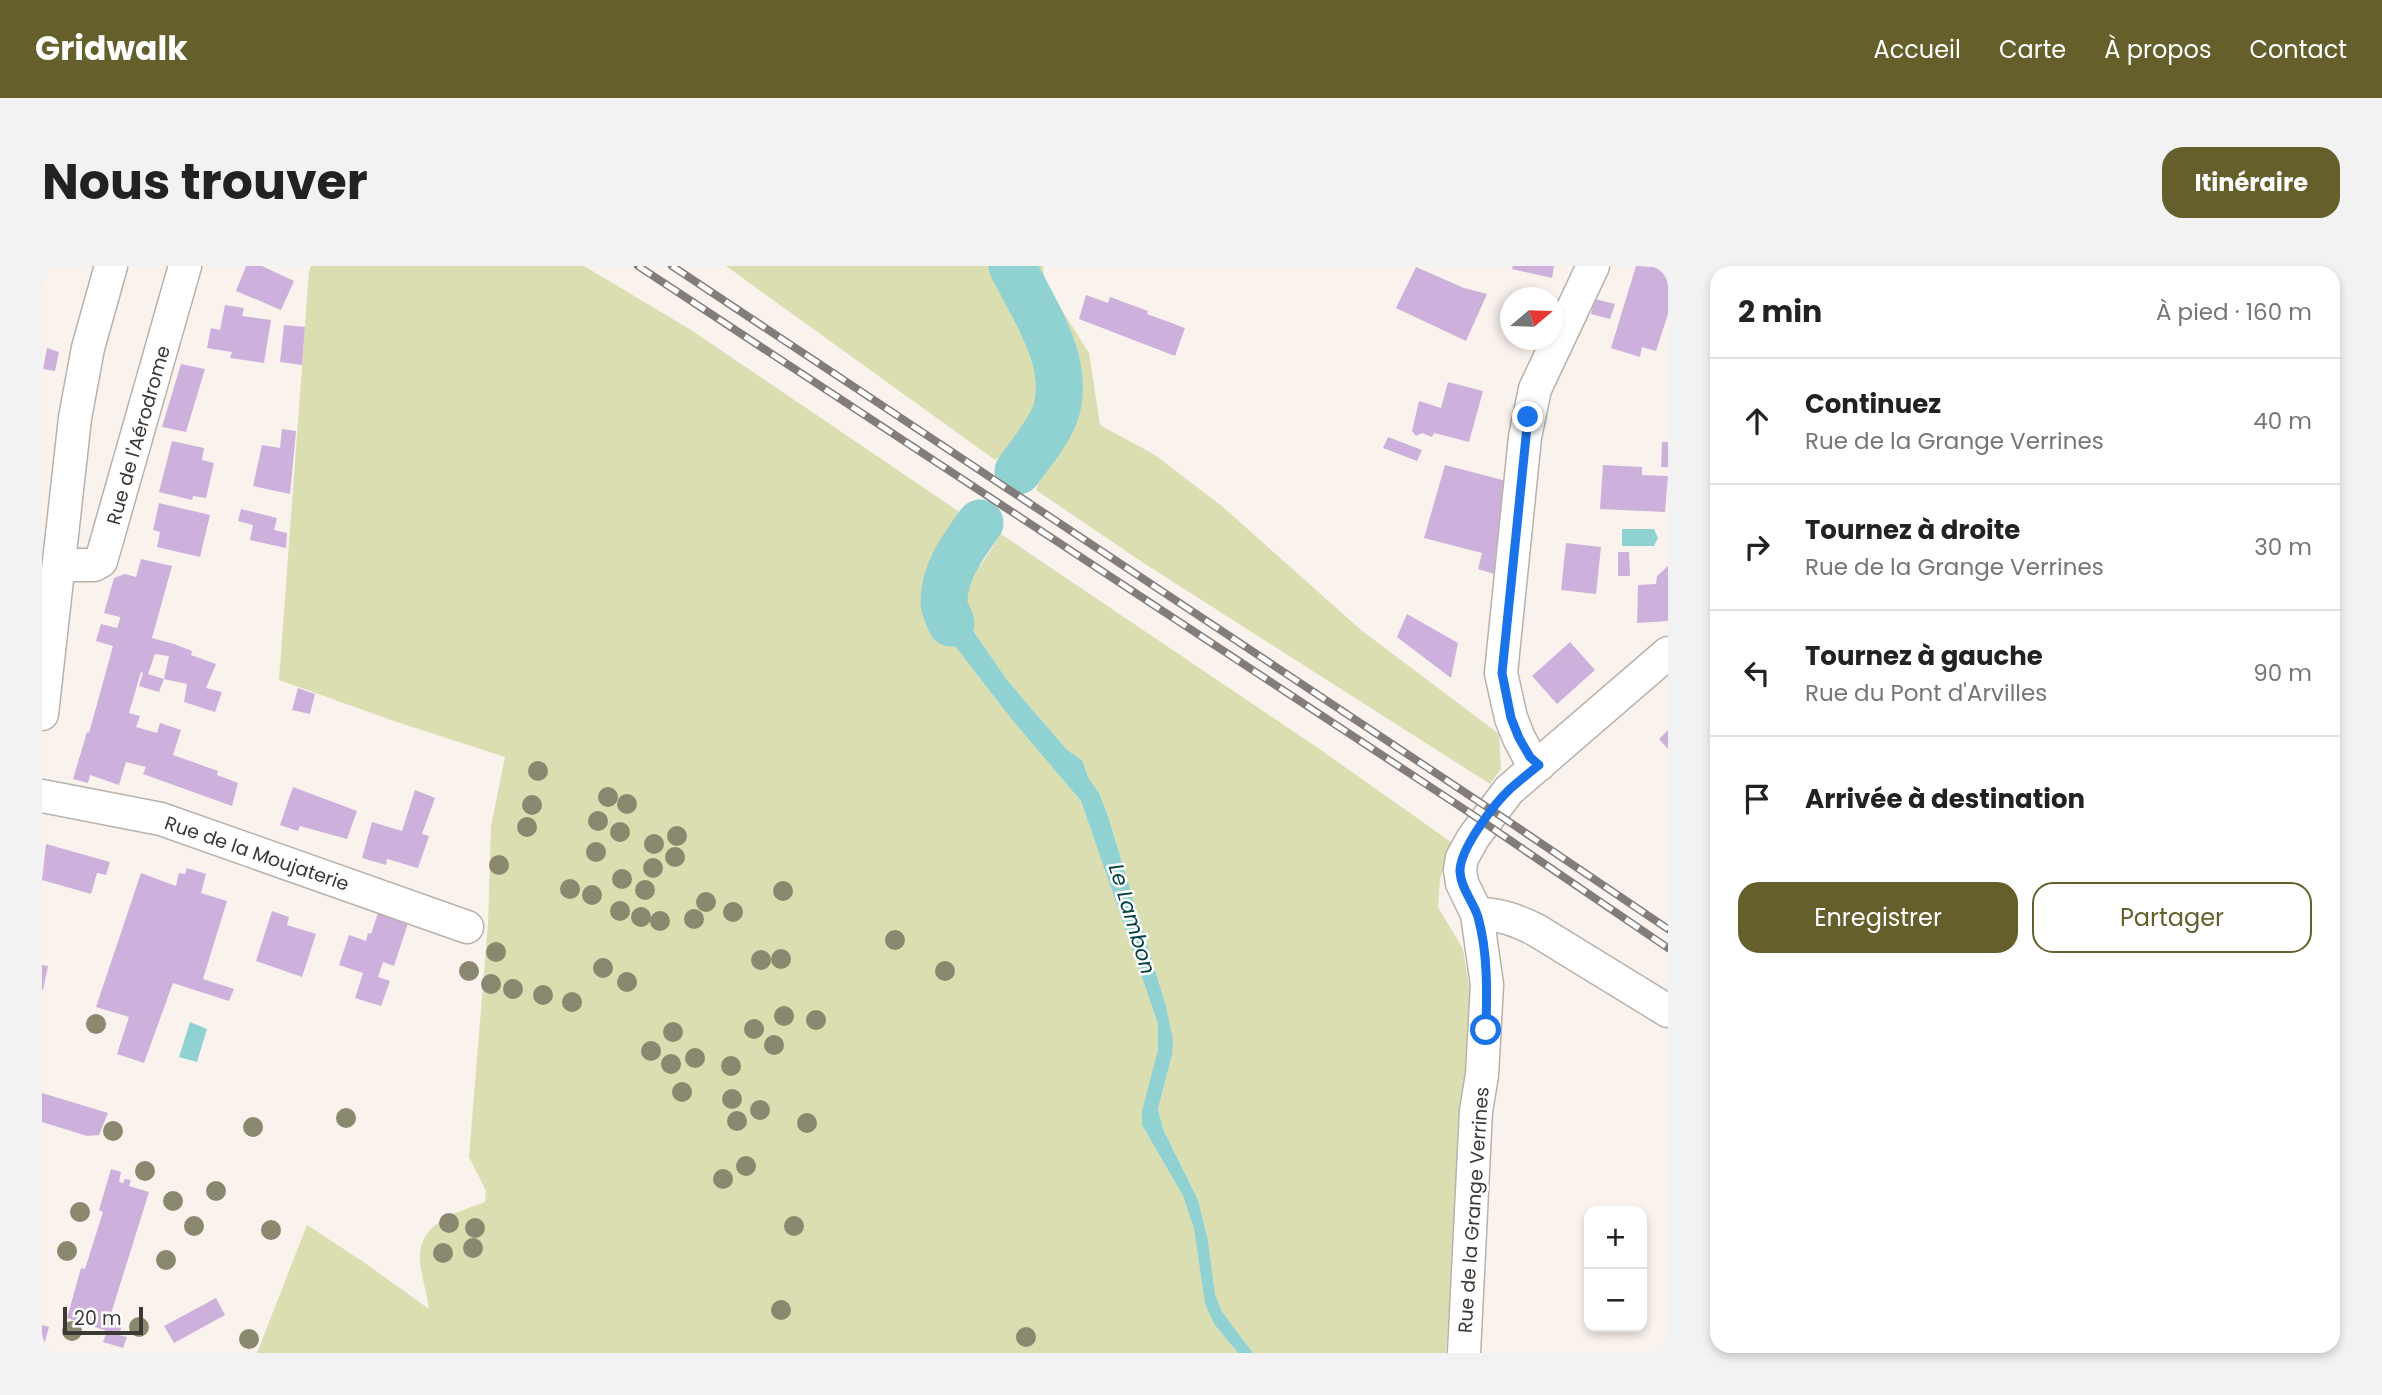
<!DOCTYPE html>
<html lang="fr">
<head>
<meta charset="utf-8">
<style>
  :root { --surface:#fff; --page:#f2f2f2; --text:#222; --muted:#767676; --line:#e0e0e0; --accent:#645f2b }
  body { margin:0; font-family:Poppins,sans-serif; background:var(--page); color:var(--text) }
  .controls { position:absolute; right:21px; bottom:21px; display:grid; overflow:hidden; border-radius:14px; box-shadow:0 4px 10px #0003 }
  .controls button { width:63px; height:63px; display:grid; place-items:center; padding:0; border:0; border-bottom:2px solid var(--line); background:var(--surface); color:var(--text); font:35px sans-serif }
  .compass { position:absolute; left:1458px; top:21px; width:63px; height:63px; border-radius:50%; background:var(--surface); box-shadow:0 4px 10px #0003; rotate:71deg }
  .scale { position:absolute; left:21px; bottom:18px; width:80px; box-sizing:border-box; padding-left:7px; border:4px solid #3b3836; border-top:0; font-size:19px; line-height:24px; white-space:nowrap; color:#3b3836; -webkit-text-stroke:5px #fff; paint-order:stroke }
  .stop { position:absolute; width:21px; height:21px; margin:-16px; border:5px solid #1a73e8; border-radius:50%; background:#fff }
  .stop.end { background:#1a73e8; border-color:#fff; box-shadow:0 2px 7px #0008 }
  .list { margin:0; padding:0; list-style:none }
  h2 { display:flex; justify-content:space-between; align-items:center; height:91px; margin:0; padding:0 28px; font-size:30px }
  h2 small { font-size:23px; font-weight:400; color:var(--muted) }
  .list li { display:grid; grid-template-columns:46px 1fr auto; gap:21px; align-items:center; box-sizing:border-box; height:126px; padding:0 28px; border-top:2px solid var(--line) }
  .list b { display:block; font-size:26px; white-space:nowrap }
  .list p { margin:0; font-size:23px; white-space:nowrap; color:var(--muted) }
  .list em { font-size:23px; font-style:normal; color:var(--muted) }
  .actions { display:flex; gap:14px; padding:21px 28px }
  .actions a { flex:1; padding:16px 0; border:2px solid var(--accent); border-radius:21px; text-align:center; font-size:24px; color:var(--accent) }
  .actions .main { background:var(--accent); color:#fff }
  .icon { flex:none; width:38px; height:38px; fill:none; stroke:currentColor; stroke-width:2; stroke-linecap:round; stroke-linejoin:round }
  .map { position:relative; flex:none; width:1626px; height:1087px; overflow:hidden; border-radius:21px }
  header { display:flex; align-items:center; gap:42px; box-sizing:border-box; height:98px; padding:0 35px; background:var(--accent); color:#fff }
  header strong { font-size:33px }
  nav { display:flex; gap:38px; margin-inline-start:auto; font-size:24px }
  .intro { display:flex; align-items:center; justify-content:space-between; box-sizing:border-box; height:168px; padding:0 42px }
  h1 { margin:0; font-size:49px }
  .button { padding:18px 32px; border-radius:21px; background:var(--accent); color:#fff; font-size:24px; font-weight:700 }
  main { display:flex; gap:42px; padding:0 42px }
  aside { flex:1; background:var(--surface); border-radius:21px; box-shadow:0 4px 10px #0003 }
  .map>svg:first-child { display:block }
  .green { fill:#dadeb1 }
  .water { fill:#90d2d2 }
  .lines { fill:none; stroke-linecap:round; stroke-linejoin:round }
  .river { stroke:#90d2d2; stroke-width:47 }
  .building { fill:#cdb1dc }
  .minor-casing { stroke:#b8b1ac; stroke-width:35 }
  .minor { stroke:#fff; stroke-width:32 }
  .rail-casing { stroke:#827d7a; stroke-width:8 }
  .rail { stroke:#fff; stroke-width:5; stroke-dasharray:16; stroke-linecap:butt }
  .tree { fill:#8b8870 }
  .route { stroke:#1a73e8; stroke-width:9 }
  .labels { text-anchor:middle; stroke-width:5; stroke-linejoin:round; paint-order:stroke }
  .street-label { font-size:19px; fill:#3b3836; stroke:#fff }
  .water-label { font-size:21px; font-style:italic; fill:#004041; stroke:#fff }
</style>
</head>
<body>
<header>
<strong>Gridwalk</strong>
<nav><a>Accueil</a><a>Carte</a><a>À propos</a><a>Contact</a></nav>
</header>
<div class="intro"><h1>Nous trouver</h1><a class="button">Itinéraire</a></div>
<main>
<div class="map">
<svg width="1626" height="1087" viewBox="0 0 1626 1087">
  <rect width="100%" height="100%" fill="#faf2ed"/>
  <path class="green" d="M269,0H542L649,64L919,247L892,314L891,339L906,371L971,455L1039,535L1116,758V784L1100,859L1141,930L1152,963L1163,1038L1172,1058L1196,1087H215L265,959L320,995L387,1043C385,1027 379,1010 378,994C376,956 414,947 443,936L444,925L427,891L446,658L449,560L463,491L352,455L237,414L267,5Z
    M684,0H962L1000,94L997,162L953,194Z
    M979,0H1001L1003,17L1047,87L1058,159L1113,189L1181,241L1319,364L1457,468L1459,503L1448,518L1100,296L994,224L1011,173L1027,158Z
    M959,268L1276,482L1409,576L1398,613L1396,641L1421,683L1428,727L1404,1087H1211L1180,1047L1173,1028L1166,974L1156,934L1121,863L1116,843L1130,789V774L1124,740L1065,547L1057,527L1047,513L1040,494L1025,484L965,414L921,350L916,340L922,305L939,299Z"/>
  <path class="water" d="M962,0H979L981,9L1023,73L1035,124L1027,158L1011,173L997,162L1000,94Z
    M1580,263H1612L1616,272L1612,280H1580Z
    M901,289L922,305L916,340L921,350L965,414L1025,484L1040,494L1047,513L1057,527L1065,547L1124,740L1131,774L1130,789L1116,843L1121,863L1156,934L1166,974L1173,1028L1180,1046L1211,1087H1196L1172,1058L1163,1038L1152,963L1141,930L1100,859V845L1116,784V758L1039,535L971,455L906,371L891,339L892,314Z
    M148,756L165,763L155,796L137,791Z"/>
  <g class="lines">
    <path class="river" d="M970,0C992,44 1032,100 1012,151C1003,171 989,187 976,205
      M909,357C907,351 902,343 902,337C901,307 922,279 938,257"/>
  </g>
  <path class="building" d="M204,0H220L252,15L239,44L194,25Z
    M1471,0H1512L1510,12L1470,3Z
    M1594,0L1626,2V48L1614,85L1600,81L1598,91L1569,82Z
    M1374,1L1422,22L1445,28L1424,75L1354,42Z
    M1044,29L1066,37L1068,31L1106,45L1105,48L1143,62L1133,90L1037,53Z
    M1553,33L1573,38L1568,53L1549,48Z
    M183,39L202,42L200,50L229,54L222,97L188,92L190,86L165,82L169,62L178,64Z
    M242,59L263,61L260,99L238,96Z
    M5,82L17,86L13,105L1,103Z
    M139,98L163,103L144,166L120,161Z
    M1406,116L1441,125L1427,176L1392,167L1390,171L1380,167L1374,170L1370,165L1377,135L1399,142Z
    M240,163L254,165L248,228L211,220L220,179L238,182Z
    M1346,171L1380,184L1375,195L1341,182Z
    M130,175L162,182L160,194L172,197L164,232L151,230L150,234L117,226Z
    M1620,176H1626V201H1619Z
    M1403,199L1472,217L1453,291L1464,293L1462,311L1436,303L1440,287L1382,272Z
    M1561,199L1600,201V209L1626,210L1623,246L1558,243Z
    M117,237L168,249L158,291L115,281L118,266L111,264Z
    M199,243L235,252L232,264L245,267L244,282L208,274L211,259L196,255Z
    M1524,277L1559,281L1554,328L1519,324Z
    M1576,286H1587L1588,310H1576Z
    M99,293L130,300L110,372L132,378L150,385L149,389L174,398L164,422L180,426L173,446L142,436L145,418L122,413L127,390L113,388L106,408L122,413L117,426L97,420L101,407L99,406L87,447L98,450L94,461L115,467L118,457L139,464L131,489L176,505L175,509L196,517L190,540L101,508L104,501L84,496L77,519L48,509L46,517L31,513L45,466L47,467L71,380L54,375L59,358L75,362L78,353V351L62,347L72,312L83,308L94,311Z
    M1626,300V355L1595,357L1596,319L1614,318L1615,310Z
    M1365,348L1416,377L1409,412L1355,371Z
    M1528,376L1553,404L1515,438L1490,410Z
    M256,422L273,428L268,448L250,444Z
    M1626,464V483L1617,473Z
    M251,521L315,545L305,573L258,560L256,565L238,559Z
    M373,524L393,532L380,568L387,570L376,602L345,593L344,599L320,592L330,556L360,565Z
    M4,578L68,596L64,609L55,607L49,628L0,614Z
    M145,602L164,608L159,627L185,635L161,713L192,723L187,735L131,717L102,797L75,788L87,751L54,741L99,607L134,620L137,607L143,608Z
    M338,641L368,651L352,700L341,696L336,711L348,715L339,740L313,732L321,707L297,699L307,669L324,675L326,667L329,668Z
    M230,645L247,651L245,659L274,668L260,711L214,695Z
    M0,699L6,700L1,724H0Z
    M0,827L66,847L57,869L45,870L0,856Z
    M69,903L79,906L77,916L81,917L83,913L89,914L87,920L107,926L67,1054L80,1059L77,1069L85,1071L81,1082L61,1076L65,1065L25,1052L39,1002L43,1003L61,946L57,944Z
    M174,1032L183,1049L132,1077L122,1060Z
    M0,1059L7,1061L1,1083H0Z"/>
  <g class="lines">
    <g class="minor-casing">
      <path id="minor" d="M17,299H52L59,295L143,0
        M0,448L33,152L46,82L69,0
        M1497,499L1487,491L1477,472L1469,452L1459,407L1483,171L1493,123L1551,0
        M0,530L119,553L425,661
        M1435,648C1458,648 1474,654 1494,664L1626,745
        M1422,1087L1434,845L1440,809L1445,719L1435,648L1420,617L1418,604L1420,592L1431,572L1467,524L1626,387"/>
    </g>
    <use href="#minor" class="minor"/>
    <g class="rail-casing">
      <path id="rail" d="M596,0L1428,547L1626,682
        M630,0L1463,553L1626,663"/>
    </g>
    <use href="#rail" class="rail"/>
  </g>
  <g class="tree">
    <circle cx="496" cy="505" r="10"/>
    <circle cx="566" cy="531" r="10"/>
    <circle cx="585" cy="538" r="10"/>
    <circle cx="490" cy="539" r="10"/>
    <circle cx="556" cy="555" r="10"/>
    <circle cx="485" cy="561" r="10"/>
    <circle cx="578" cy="566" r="10"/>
    <circle cx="635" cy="570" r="10"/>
    <circle cx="612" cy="578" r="10"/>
    <circle cx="554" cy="586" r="10"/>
    <circle cx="633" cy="591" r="10"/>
    <circle cx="457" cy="599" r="10"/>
    <circle cx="611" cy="602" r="10"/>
    <circle cx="580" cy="613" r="10"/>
    <circle cx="528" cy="623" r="10"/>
    <circle cx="603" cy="624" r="10"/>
    <circle cx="741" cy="625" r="10"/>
    <circle cx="550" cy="629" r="10"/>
    <circle cx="664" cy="636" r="10"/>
    <circle cx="578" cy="645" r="10"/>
    <circle cx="691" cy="646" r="10"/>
    <circle cx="599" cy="651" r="10"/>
    <circle cx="652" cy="653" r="10"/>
    <circle cx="618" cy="655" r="10"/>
    <circle cx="853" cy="674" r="10"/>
    <circle cx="454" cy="686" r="10"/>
    <circle cx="739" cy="693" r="10"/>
    <circle cx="719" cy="694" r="10"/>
    <circle cx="561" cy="702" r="10"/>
    <circle cx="427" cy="705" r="10"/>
    <circle cx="903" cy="705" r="10"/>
    <circle cx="585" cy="716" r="10"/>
    <circle cx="449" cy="718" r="10"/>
    <circle cx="471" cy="723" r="10"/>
    <circle cx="501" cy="729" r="10"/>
    <circle cx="530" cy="736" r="10"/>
    <circle cx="742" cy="750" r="10"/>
    <circle cx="774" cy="754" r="10"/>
    <circle cx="54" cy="758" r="10"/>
    <circle cx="712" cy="763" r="10"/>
    <circle cx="631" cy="766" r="10"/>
    <circle cx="732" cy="779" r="10"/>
    <circle cx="609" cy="785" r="10"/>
    <circle cx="653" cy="792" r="10"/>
    <circle cx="629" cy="798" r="10"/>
    <circle cx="689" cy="800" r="10"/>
    <circle cx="640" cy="826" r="10"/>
    <circle cx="690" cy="833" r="10"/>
    <circle cx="718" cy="844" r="10"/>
    <circle cx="304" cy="852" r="10"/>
    <circle cx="695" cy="855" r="10"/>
    <circle cx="765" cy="857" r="10"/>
    <circle cx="211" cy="861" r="10"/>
    <circle cx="71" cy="865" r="10"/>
    <circle cx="704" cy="900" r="10"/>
    <circle cx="103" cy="905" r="10"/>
    <circle cx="681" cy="913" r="10"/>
    <circle cx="174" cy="925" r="10"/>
    <circle cx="131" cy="935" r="10"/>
    <circle cx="38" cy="946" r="10"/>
    <circle cx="407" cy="957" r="10"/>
    <circle cx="152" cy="960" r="10"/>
    <circle cx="752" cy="960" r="10"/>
    <circle cx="433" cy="962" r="10"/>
    <circle cx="229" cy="964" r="10"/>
    <circle cx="431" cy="982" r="10"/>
    <circle cx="25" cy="985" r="10"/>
    <circle cx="401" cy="987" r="10"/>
    <circle cx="124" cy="994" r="10"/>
    <circle cx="739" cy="1044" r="10"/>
    <circle cx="97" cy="1061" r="10"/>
    <circle cx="30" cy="1065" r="10"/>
    <circle cx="984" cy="1071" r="10"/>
    <circle cx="207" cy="1073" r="10"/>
  </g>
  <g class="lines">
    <path class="route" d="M1444,764C1445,726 1446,687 1436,651C1431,635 1419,623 1418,606C1417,584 1452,538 1468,523C1477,515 1487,507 1497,499L1488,491L1477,472L1469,452L1460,407L1486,151"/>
  </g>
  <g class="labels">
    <g class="street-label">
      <text transform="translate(96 169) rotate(-74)" y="7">Rue de l'Aérodrome</text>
      <text transform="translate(215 587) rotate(19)" y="7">Rue de la Moujaterie</text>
      <text transform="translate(1431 944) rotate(-86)" y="7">Rue de la Grange Verrines</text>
    </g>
    <g class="water-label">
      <text transform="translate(1090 653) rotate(73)" y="7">Le Lambon</text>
    </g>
  </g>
</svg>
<div class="controls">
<button>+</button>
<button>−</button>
</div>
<svg class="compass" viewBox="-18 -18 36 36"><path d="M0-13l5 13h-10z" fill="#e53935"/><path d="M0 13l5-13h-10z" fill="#767676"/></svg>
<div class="scale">20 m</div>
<div class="stop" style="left:1444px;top:764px"></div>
<div class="stop end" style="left:1486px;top:151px"></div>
</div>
<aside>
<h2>2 min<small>À pied · 160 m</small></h2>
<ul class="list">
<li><svg class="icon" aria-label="ahead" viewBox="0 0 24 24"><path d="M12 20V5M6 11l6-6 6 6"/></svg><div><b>Continuez</b><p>Rue de la Grange Verrines</p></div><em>40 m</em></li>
<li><svg class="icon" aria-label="right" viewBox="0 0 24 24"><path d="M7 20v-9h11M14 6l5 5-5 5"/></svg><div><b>Tournez à droite</b><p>Rue de la Grange Verrines</p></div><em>30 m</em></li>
<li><svg class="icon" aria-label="left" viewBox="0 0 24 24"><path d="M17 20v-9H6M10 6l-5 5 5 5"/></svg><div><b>Tournez à gauche</b><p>Rue du Pont d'Arvilles</p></div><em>90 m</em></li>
<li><svg class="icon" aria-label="arrive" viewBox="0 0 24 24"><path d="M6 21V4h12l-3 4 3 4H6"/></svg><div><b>Arrivée à destination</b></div></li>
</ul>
<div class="actions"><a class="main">Enregistrer</a><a>Partager</a></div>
</aside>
</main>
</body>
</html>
